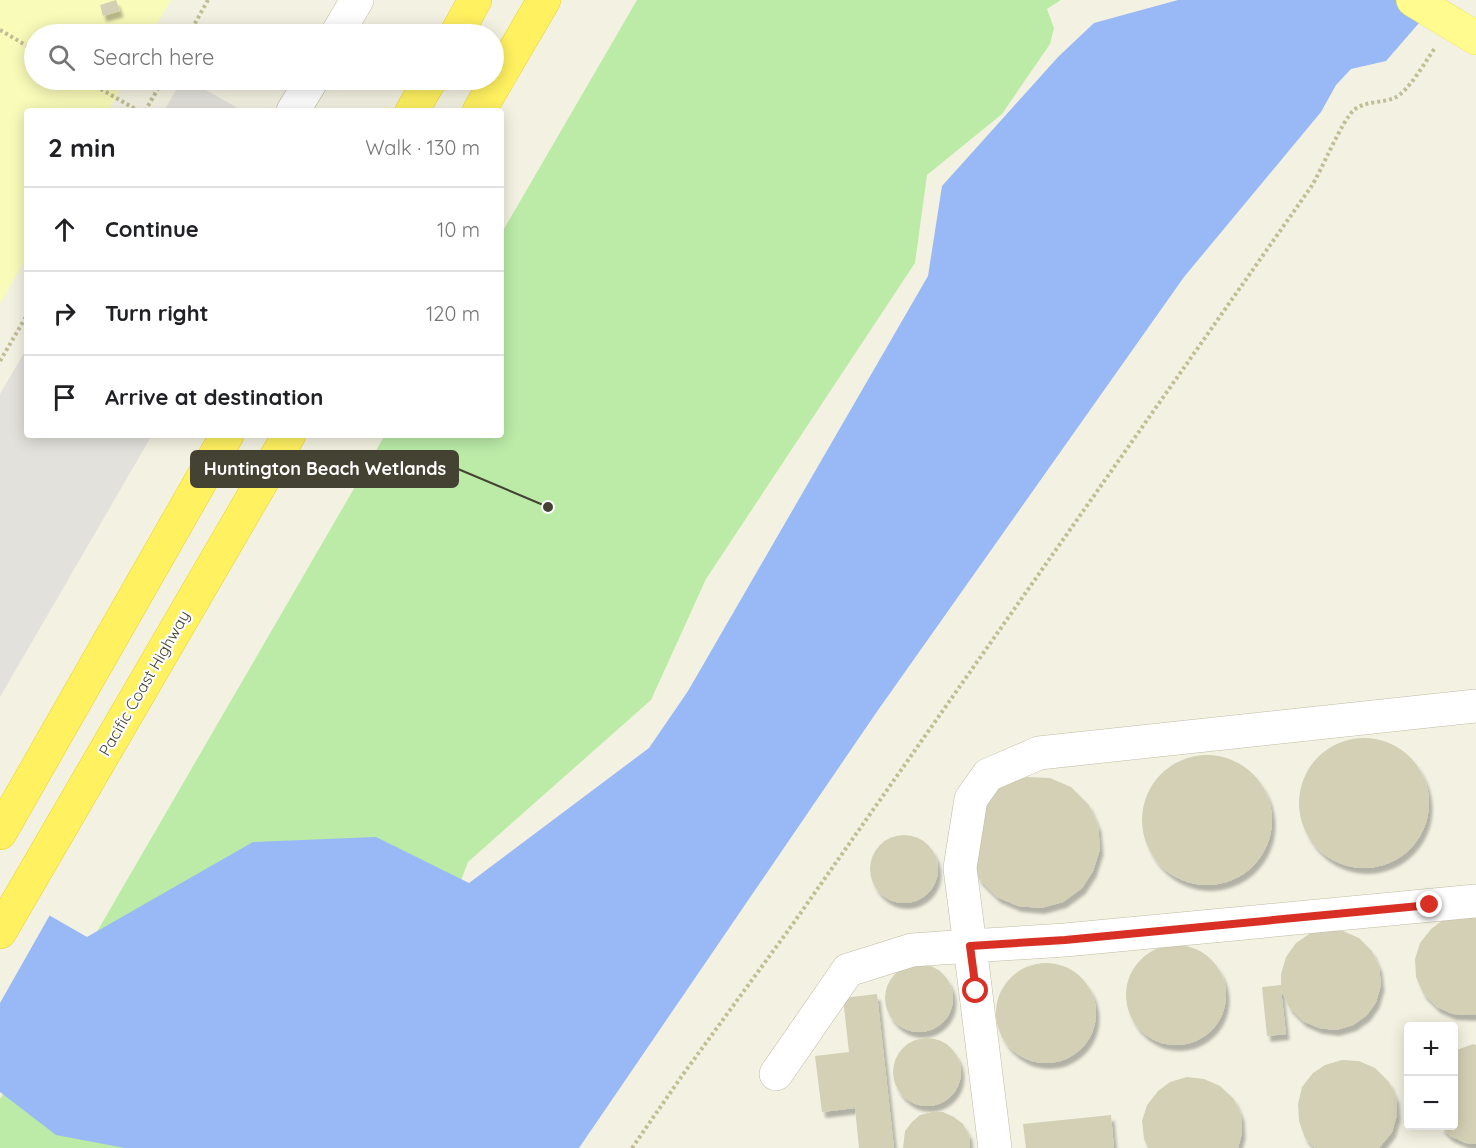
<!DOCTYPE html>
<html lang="en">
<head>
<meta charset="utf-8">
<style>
  :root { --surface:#fff; --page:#f6f6f6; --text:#202124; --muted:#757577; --line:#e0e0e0 }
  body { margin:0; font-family:Quicksand,sans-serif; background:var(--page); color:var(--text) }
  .controls { position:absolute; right:18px; bottom:18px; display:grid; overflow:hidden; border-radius:6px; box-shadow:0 3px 15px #0003 }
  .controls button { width:54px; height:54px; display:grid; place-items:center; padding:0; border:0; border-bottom:2px solid var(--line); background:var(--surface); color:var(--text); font:30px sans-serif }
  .stop { position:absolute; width:18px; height:18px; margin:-14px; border:4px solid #d93025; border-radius:50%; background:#fff }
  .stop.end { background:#d93025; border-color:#fff; box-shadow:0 2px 6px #0008 }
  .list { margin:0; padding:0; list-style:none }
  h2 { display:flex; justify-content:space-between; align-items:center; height:78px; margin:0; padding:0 24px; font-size:26px }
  h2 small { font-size:20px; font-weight:400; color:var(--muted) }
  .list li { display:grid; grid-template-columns:39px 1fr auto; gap:18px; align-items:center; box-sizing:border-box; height:84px; padding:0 24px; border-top:2px solid var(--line) }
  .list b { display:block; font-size:22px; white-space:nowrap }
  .list em { font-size:20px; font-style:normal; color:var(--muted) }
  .icon { flex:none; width:33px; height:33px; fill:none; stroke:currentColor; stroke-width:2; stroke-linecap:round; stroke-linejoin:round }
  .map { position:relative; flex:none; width:1476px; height:1148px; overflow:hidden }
  .search { position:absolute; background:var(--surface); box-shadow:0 3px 15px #0003; left:24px; top:24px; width:480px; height:66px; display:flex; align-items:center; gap:15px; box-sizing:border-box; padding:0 21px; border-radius:33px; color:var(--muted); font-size:22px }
  .panel { position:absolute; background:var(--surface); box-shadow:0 3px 15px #0003; left:24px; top:108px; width:480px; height:330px; border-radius:6px }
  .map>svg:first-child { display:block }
  .green { fill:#bbeba7 }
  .sand { fill:#f9fbb9 }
  .parking { fill:#e2e1db }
  .water { fill:#98b8f6 }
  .pier { fill:#f3f2e2 }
  .building { fill:#d4d0b6; filter:url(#shadow) }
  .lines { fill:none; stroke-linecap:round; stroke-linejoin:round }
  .minor-casing { stroke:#bebca4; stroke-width:34 }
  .major-casing { stroke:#ede556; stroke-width:34 }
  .highway-casing { stroke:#e9d225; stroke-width:34 }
  .path { stroke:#c1bd94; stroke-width:4; stroke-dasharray:3 3; stroke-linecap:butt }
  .minor { stroke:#fff; stroke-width:33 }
  .major { stroke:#fffb8e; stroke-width:33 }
  .highway { stroke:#fff160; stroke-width:33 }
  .route { stroke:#d93025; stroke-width:8 }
  .labels { text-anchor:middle; stroke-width:4.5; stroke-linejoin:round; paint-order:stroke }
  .street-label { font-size:16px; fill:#444232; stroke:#fff }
  .leader { fill:none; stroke:#444232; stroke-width:2 }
  .callout-dot { fill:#444232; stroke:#fff; stroke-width:2 }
  .callout { fill:#444232; stroke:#444232; stroke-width:2 }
  .callout-label { font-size:18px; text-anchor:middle; font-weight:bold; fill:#fff }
</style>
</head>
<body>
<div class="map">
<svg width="1476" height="1148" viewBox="0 0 1476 1148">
  <defs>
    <filter id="shadow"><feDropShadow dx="3.5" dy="6" stdDeviation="1.5" flood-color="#0004"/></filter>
  </defs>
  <rect width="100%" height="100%" fill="#f3f2e2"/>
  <path class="green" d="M637,0H1061L1047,9L1054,28L1050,44L1002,114L927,175L915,263L706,579L651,700L468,862L360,1148H0V1099L385,435H501V234Z"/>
  <path class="sand" d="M0,0H171L151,34H34V80H126L108,111H27V256L0,304Z"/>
  <path class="parking" d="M182,80H188L243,111H164Z
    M27,348V435H152L0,697V394Z"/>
  <path class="water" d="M1178,0H1439L1386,61L1351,69L1336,85L1321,112L1184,277L876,713L579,1148H125L56,1135L0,1092V887L87,937L253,842L376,837L469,883L649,748L688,691L928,276L942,186L1058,57L1094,23Z"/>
  <path class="pier" d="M0,884L51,913L0,1003Z"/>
  <path class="building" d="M116,0L120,11L103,16L100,5Z
    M1299 803a65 65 0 1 1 130 0a65 65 0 1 1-130 0Z
    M1142 820a65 65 0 1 1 130 0a65 65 0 1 1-130 0Z
    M1027,777L1050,778L1071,787L1089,805L1098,826L1100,849L1093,871L1082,888L1063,902L1041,908L1018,906L997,897L979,879L970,858L989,794L1005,783Z
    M870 869a34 34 0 1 1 68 0a34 34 0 1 1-68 0Z
    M1476,916V1014L1470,1015L1453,1014L1437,1007L1423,993L1416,977L1415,959L1420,943L1431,929L1443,920Z
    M1326,930L1343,931L1359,938L1372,951L1379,967L1381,985L1376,1002L1367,1015L1353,1025L1336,1030L1319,1028L1303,1021L1289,1007L1281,990L1286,1034L1267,1036L1262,987L1281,985V974L1286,957L1296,943L1309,934Z
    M1126 995a50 50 0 1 1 100 0a50 50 0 1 1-100 0Z
    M996 1013a50 50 0 1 1 100 0a50 50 0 1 1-100 0Z
    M885 998a34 34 0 1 1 68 0a34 34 0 1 1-68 0Z
    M877,994L894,1148H859L855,1108L822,1112L815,1056L849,1052L843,998Z
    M893 1072a34 34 0 1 1 68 0a34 34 0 1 1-68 0Z
    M1473,1044L1476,1045V1144L1466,1143L1450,1136L1440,1126H1454V1051Z
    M1342,1060L1359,1061L1375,1068L1389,1082L1396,1098L1397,1115L1392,1132L1379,1148H1315L1305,1138L1299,1121L1298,1104L1302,1087L1313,1073L1325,1065Z
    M1187,1077L1204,1079L1220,1086L1234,1099L1241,1115L1242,1133L1238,1148H1148L1144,1139L1142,1121L1147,1105L1158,1091L1170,1082Z
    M932,1112H943L954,1117L963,1124L969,1135L970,1148H903L905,1131L912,1122L920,1115Z
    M1111,1115L1114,1148H1026L1023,1124Z"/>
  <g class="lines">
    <g class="minor-casing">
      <path id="minor" d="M337,34L357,0
        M293,111L312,80
        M1476,706L1039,753L988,775L971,799L960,868L970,946L1065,940L1476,901
        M776,1074L848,970L912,950L970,946L995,1148"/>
    </g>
    <g class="major-casing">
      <path id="major" d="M1413,0L1476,38"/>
    </g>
    <g class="highway-casing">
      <path id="highway" d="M456,34L475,0
        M412,111L430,80
        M479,111L544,0
        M0,833L227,435
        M0,932L289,435"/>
    </g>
    <path class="path" d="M110,28L111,34
      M0,30L34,50
      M189,34L208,0
      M85,80L139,111
      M145,111L163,80
      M0,361L27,315
      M632,1148L684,1073L790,928L1311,187C1322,170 1342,120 1354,110C1365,101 1382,103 1394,98C1408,93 1426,60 1435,48"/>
    <use href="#minor" class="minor"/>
    <use href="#major" class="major"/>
    <use href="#highway" class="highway"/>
  </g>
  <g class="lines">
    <path class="route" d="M976,991L970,946L1065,940L1430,905"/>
  </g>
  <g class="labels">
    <g class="street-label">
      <text transform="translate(144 683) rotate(-60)" y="6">Pacific Coast Highway</text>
    </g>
  </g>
  <path class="leader" d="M548 507L458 469"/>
  <circle class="callout-dot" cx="548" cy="507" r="6"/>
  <rect class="callout" x="191" y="451" width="267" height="36" rx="6"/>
  <g class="callout-label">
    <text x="325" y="475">Huntington Beach Wetlands</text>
  </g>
</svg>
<div class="controls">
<button>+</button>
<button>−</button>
</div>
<div class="stop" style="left:976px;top:991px"></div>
<div class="stop end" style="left:1430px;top:905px"></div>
<div class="search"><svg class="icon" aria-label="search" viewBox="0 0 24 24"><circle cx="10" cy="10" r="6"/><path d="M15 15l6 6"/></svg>Search here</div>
<section class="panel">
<h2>2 min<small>Walk · 130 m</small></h2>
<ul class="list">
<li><svg class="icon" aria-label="ahead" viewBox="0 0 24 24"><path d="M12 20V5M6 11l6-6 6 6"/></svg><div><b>Continue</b></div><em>10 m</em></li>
<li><svg class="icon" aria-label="right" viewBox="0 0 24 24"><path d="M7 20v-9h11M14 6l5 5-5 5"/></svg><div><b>Turn right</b></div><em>120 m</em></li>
<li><svg class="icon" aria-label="arrive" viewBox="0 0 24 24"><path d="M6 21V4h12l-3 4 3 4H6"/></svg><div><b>Arrive at destination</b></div></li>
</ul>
</section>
</div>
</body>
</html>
